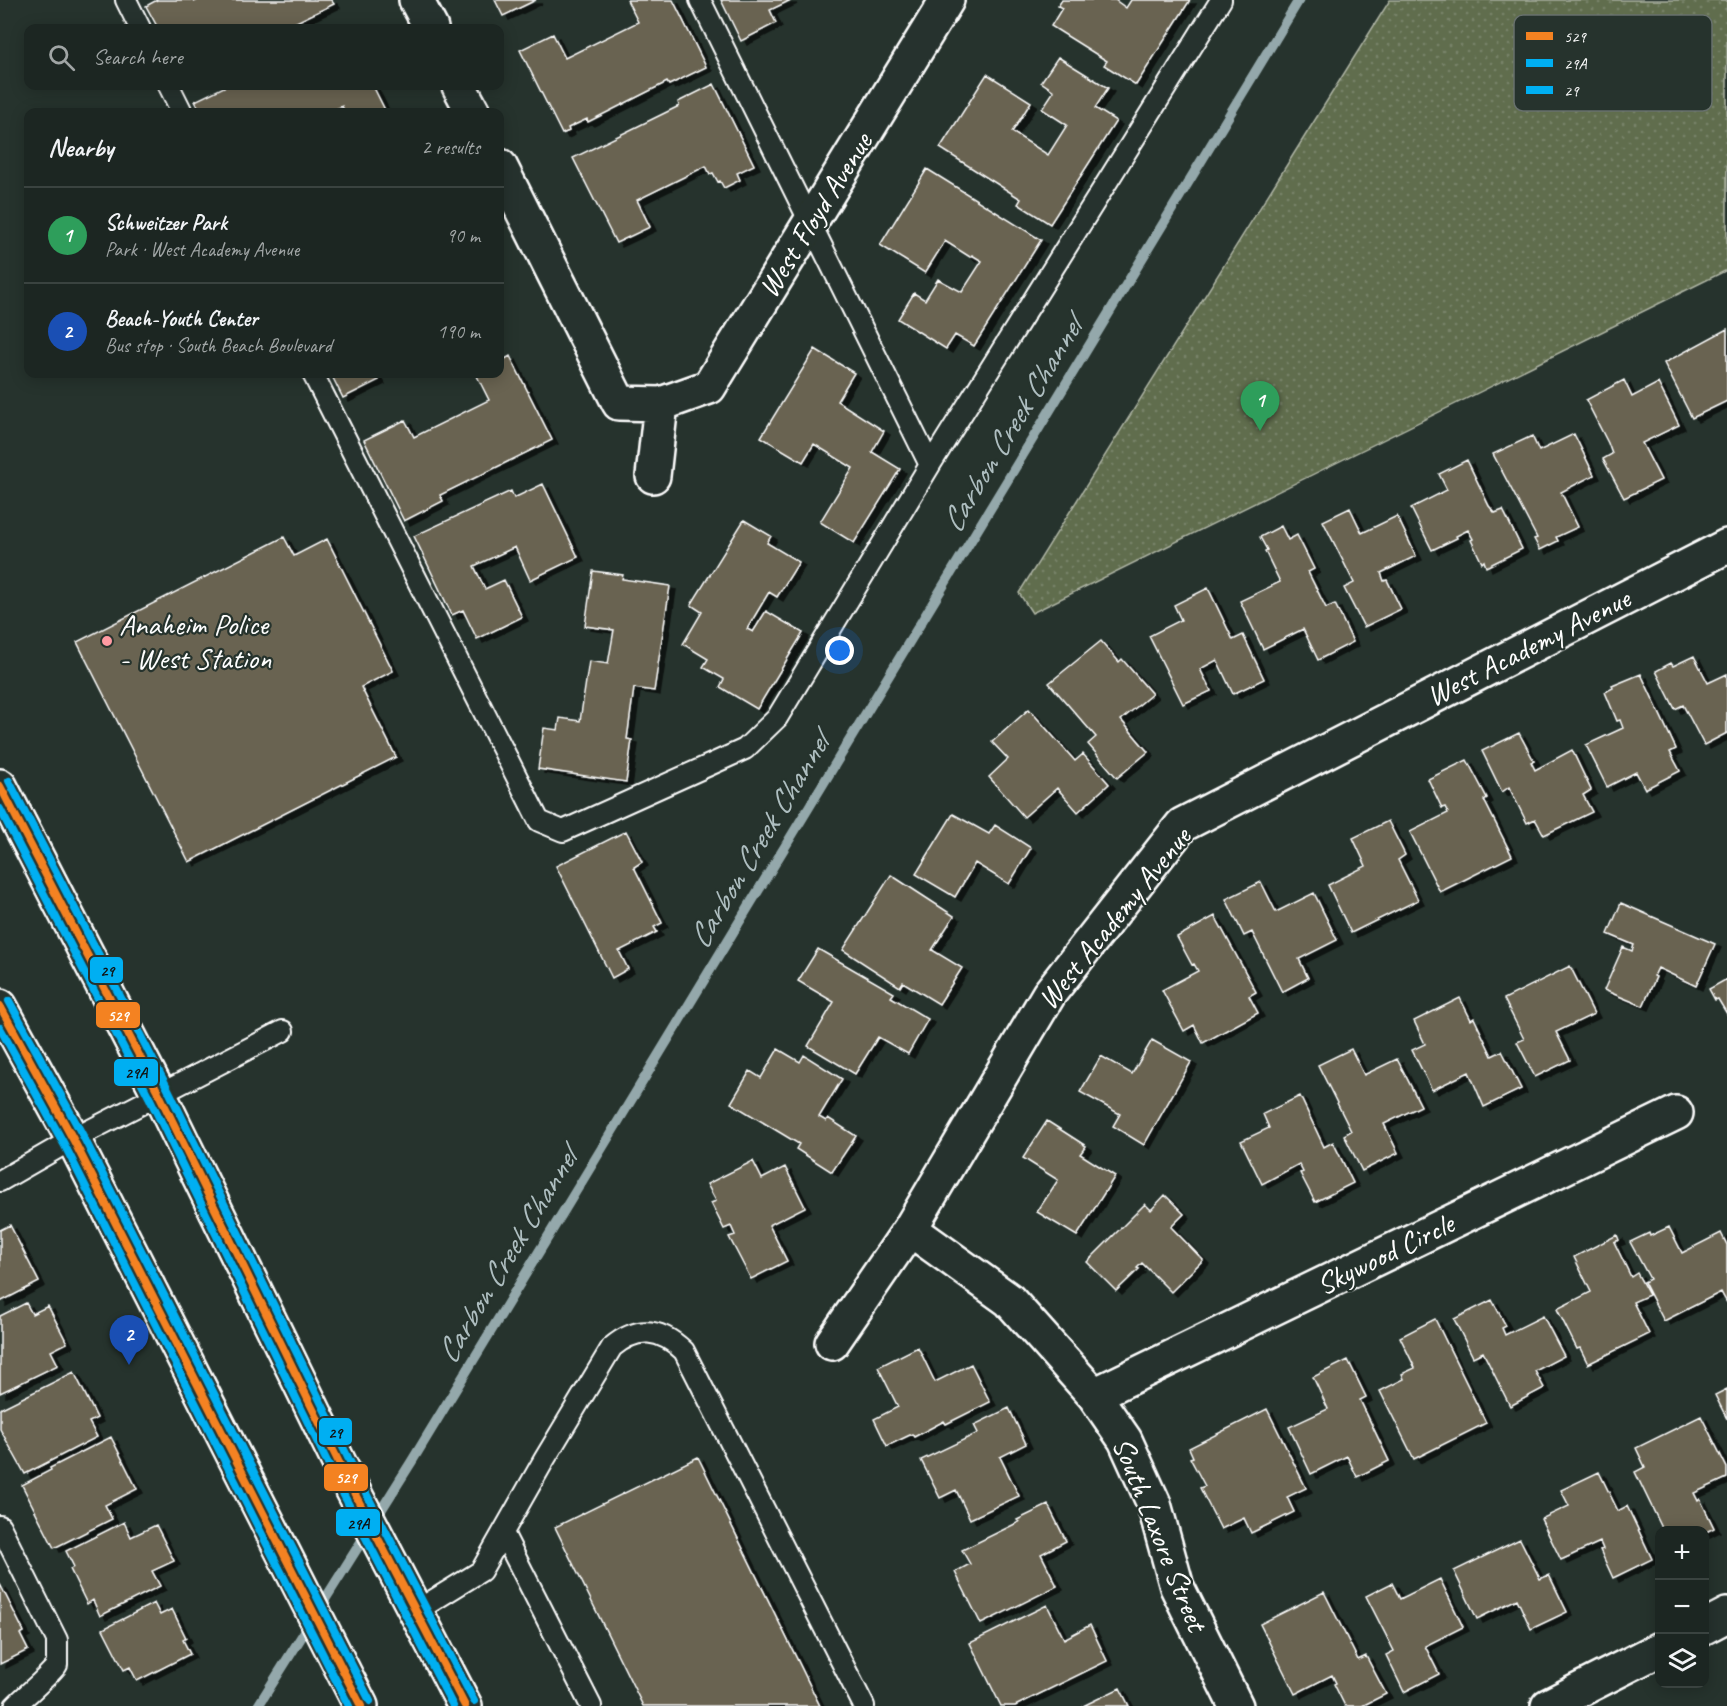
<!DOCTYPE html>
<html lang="en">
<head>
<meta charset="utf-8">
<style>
  :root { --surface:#1c2622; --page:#29322f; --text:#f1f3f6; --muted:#a0a5a5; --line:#3a4340; --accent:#ff9aa2 }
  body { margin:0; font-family:Caveat,sans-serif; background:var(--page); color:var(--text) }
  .controls { position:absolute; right:18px; bottom:18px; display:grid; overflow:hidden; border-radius:12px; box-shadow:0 3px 15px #0003 }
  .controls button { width:54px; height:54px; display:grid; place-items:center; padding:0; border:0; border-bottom:2px solid var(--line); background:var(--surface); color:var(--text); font:30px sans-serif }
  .you { position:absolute; left:840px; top:651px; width:21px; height:21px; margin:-15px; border:4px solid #fff; border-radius:50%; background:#1a73e8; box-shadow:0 0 0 9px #1a73e833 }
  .badge { display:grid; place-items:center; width:39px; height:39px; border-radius:50%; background:var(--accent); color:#fff; font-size:20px; font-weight:700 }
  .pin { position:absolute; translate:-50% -50px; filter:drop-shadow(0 2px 3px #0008) }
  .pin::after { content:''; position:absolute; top:32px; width:21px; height:18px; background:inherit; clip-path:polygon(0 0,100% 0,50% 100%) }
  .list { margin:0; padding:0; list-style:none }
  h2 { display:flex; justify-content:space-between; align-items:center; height:78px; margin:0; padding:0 24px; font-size:26px }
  h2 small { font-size:20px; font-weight:400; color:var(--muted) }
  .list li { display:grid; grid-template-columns:39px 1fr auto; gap:18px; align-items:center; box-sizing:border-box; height:96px; padding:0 24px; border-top:2px solid var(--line) }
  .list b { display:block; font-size:22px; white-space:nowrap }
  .list p { margin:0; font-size:20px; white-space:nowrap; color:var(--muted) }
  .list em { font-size:20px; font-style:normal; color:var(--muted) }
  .icon { flex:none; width:33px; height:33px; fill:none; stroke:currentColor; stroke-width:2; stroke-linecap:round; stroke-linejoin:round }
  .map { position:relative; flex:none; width:1727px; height:1706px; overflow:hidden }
  .search { position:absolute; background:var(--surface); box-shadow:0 3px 15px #0003; left:24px; top:24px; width:480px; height:66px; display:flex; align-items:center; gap:15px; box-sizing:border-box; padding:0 21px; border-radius:12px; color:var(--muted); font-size:22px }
  .panel { position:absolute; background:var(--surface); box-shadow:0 3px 15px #0003; left:24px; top:108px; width:480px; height:270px; border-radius:12px }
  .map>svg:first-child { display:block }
  .park { fill:url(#park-dots); stroke:#b0b6a6; stroke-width:1.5 }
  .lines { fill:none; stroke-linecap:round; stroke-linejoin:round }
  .stream { stroke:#94a8ab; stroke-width:10 }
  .building { fill:#696351; stroke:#fff; stroke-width:1.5; filter:url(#shadow) }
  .lane-casing { stroke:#fff; stroke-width:24 }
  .street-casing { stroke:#fff; stroke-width:38 }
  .primary-casing { stroke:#fff; stroke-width:38 }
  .lane { stroke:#26332d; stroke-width:20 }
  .street { stroke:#26332d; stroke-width:33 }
  .primary { stroke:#26332d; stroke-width:33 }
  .bus-1-casing { stroke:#26332d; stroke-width:12 }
  .bus-2-casing { stroke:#26332d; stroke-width:12 }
  .bus-3-casing { stroke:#26332d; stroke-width:12 }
  .bus-1 { stroke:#f48221; stroke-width:8 }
  .bus-2 { stroke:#00aff2; stroke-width:8 }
  .bus-3 { stroke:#00aff2; stroke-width:8 }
  .poi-dot { fill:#ff9aa2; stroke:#26332d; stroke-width:2 }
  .labels { text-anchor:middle; stroke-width:4.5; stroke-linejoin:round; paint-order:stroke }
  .street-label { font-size:30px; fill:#fff; stroke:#26332d }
  .poi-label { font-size:30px; fill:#fff; stroke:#26332d; text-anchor:start }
  .water-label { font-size:32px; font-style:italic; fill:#aebec0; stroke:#26332d }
  .key { fill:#26332d; stroke:#67706c; stroke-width:1.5 }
  .key-label { font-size:16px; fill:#fff }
  .line-badge { stroke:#26332d; stroke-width:2 }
  .badge-label { font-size:16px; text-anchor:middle; font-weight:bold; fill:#fff }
  .pale-badge-label { font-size:16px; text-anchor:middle; font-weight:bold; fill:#111 }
</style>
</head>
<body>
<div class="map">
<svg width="1727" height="1706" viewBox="0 0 1727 1706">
  <defs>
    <pattern id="park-dots" width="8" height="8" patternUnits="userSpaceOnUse" patternTransform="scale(1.5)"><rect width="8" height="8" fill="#606d4e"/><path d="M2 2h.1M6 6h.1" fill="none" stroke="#788369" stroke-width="1.8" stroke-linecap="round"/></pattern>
    <filter id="shadow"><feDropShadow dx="6" dy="4" stdDeviation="0" flood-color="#0009"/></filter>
  </defs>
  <rect width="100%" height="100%" fill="#26332d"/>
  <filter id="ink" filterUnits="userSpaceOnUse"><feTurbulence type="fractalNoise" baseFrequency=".0167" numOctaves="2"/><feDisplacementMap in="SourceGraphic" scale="12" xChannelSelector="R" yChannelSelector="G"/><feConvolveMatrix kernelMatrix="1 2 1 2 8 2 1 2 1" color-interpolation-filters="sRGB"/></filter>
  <g filter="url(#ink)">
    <path class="park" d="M1390,0H1727V270L1032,613L1019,593Z"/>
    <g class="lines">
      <path class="stream" d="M258,1706L412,1461L1299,0"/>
    </g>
    <path class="building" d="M157,0H193L194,2L198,0H331L334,4L284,28H158L146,6Z
      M495,0H536L503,16Z
      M627,0H673L706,67L669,85L667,82L588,122L587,119L568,128L569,131L562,134L520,50L553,34L565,58L638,22Z
      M721,0H791L770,10L776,23L741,41Z
      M1062,0H1115L1126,8L1131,0H1190L1136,85L1104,65L1107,61L1051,26L1062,8L1058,6Z
      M1058,57L1108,88L1095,108L1116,121L1050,224L1018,204L1021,199L940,148L987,74L1031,102L1012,132L1048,155L1067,125L1042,109L1054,91L1041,82Z
      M714,84L754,165L737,173L740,180L724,188L720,181L718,182L713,173L710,174L706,166L637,200L650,227L616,243L573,158L679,106L678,102Z
      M226,86H373L386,112H345L342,106L330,112H201L195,101Z
      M927,169L1041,240L974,346L955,335L946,349L898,319L914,293L925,300L938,279L962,292L982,261L972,255L970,257L945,241L925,273L880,245Z
      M1727,329V401L1692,418L1664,363Z
      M815,349L854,373L837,401L884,431L872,452L900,469L854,543L820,522L853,468L814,444L803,462L761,437Z
      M510,356L552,440L440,495L443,501L404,521L364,440L405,420L414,437L489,400L476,374H500V362Z
      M331,374H376L379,380L343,398Z
      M1624,380L1632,397L1658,383L1679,425L1642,443L1661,480L1624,498L1603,459L1612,454L1608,443L1586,400Z
      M1574,434L1594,475L1561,492L1578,527L1556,537L1558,541L1540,550L1534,539L1537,538L1493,454L1532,436L1539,451Z
      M1467,460L1489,506L1495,513L1503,510L1522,549L1486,567L1484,561L1482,563L1471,540L1473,539L1468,530L1456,536L1457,538L1432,550L1411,508L1447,490L1439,474Z
      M543,484L578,557L530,580L515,547L474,566L485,589L504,580L522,617L477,639L463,610L452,615L414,536L511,491L514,498Z
      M1350,508L1362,533L1397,516L1416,556L1381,573L1384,581L1387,580L1401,609L1364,627L1344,588L1354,583L1323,521Z
      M744,520L771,536L767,543L799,562L777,597L769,592L747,629L753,632L766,611L803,633L757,709L720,687L724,679L703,667L708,659L683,644L702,612L691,605Z
      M1281,526L1288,540L1297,535L1314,569L1308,572L1326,608L1335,604L1353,642L1318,660L1303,629L1263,649L1240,601L1280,582L1265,551L1267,550L1260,537Z
      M284,537L294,556L327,539L393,671L361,687L396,757L189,862L77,642Z
      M593,571L623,575L622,579L670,586L654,691L634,688L627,739L632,740L626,782L538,769L544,728L558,730L560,718L580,721L589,661L608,664L614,630L585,626Z
      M1208,588L1233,640L1243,635L1264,679L1233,694L1217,660L1200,669L1211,691L1183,704L1149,636L1181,620L1174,605Z
      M1101,641L1119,662L1122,659L1152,694L1121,720L1148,752L1117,778L1088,744L1096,737L1049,683Z
      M1694,656L1708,683L1727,674V733L1704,745L1683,705L1675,709L1656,671L1671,663L1673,666Z
      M1641,674L1676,749L1670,752L1680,771L1645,789L1636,772L1607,787L1586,745L1623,728L1620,720L1617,721L1605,692L1613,688L1612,686Z
      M1029,709L1075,761L1083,754L1109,784L1078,812L1057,788L1024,817L989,777L1008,759L992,742Z
      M1519,733L1534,761L1531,762L1535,770L1572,750L1591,790L1583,795L1592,812L1544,835L1535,819L1527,823L1509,787L1502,792L1482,751Z
      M1467,760L1487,798L1484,800L1512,856L1440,892L1410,832L1448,813L1445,807L1442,808L1428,779Z
      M953,814L989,834L995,825L1031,848L1009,884L975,863L955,897L916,874Z
      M1388,821L1405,855L1398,860L1418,900L1351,933L1328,885L1366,866L1353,838Z
      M626,831L642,862L634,867L662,923L654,927L657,932L619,951L628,969L612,978L556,866Z
      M891,875L954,916L932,950L962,968L939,1004L903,982L900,987L843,950Z
      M1261,882L1276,912L1314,893L1337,940L1299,959L1308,978L1282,992L1252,932L1244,936L1226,899Z
      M1621,903L1715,944L1696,986L1658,968L1654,976L1656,977L1643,1006L1604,990L1623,947L1632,951L1634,945L1608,934Z
      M1215,916L1256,992L1249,996L1258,1013L1203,1043L1194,1025L1184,1031L1162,990L1198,971L1194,964L1192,965L1177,937Z
      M818,949L894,993L891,997L928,1019L908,1054L878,1037L855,1074L808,1046L834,1002L798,981Z
      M1570,966L1594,1014L1556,1032L1570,1060L1535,1077L1517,1042L1524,1039L1504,999Z
      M1727,979V1014L1718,999L1715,1000L1709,989Z
      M1460,998L1471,1020L1474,1018L1492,1056L1502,1051L1521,1089L1484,1107L1469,1072L1432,1090L1412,1050L1425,1044L1414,1021Z
      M1152,1040L1191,1062L1144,1145L1113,1126L1120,1114L1080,1092L1101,1056L1132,1074Z
      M778,1049L800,1062L804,1055L842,1079L819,1117L826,1121L828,1118L856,1136L832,1172L796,1149L799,1144L731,1103L750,1071L761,1078Z
      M1351,1049L1364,1075L1397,1059L1421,1106L1384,1124L1398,1153L1362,1171L1344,1135L1351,1131L1318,1065Z
      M1300,1096L1324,1147L1333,1142L1353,1183L1315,1202L1300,1173L1303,1172L1299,1164L1262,1184L1241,1141L1269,1128L1263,1114Z
      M1047,1121L1086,1146L1080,1154L1115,1176L1077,1236L1037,1212L1058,1180L1023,1158Z
      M753,1161L762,1179L785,1167L805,1207L769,1225L787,1261L751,1279L729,1237L735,1235L731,1226L724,1229L711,1203L716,1201L707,1184Z
      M1165,1195L1184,1214L1171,1227L1203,1260L1171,1292L1142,1263L1137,1268L1139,1269L1116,1291L1087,1262L1145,1204L1151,1210Z
      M10,1225L39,1282L0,1302V1230Z
      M1669,1227L1682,1253L1721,1233L1727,1245V1303L1721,1292L1664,1321L1644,1282L1650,1279L1630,1242L1649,1233L1650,1236Z
      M1617,1235L1619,1240L1614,1242L1631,1277L1637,1273L1649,1295L1633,1302L1649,1334L1588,1364L1580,1348L1577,1349L1557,1309L1591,1292L1574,1257Z
      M1492,1300L1506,1326L1502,1328L1505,1335L1543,1316L1564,1356L1535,1371L1544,1388L1510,1406L1483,1352L1473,1357L1454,1319Z
      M26,1303L32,1314L48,1306L67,1343L51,1351L58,1365L0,1393V1316Z
      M1435,1319L1486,1423L1414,1459L1380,1391L1404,1379L1402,1374L1415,1368L1400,1337Z
      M918,1347L935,1382L971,1364L990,1402L946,1424L944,1421L914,1437L912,1434L887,1446L874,1419L898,1407L878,1367Z
      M1348,1360L1366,1397L1360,1400L1389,1461L1357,1477L1347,1456L1311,1474L1289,1427L1328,1409L1313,1377Z
      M74,1372L97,1418L89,1422L97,1437L25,1474L0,1429V1409Z
      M1727,1389V1419L1715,1395Z
      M1009,1408L1026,1444L1000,1457L1019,1496L970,1519L956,1490L940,1498L921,1460L978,1433L974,1425Z
      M1267,1409L1306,1488L1287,1497L1294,1512L1251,1533L1244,1518L1221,1529L1200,1488L1205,1486L1190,1458L1193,1457L1189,1448Z
      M1701,1416L1727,1468V1478L1694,1493L1698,1501L1700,1499L1714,1528L1704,1533V1530H1663L1635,1472L1645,1467L1636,1448Z
      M111,1437L137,1489L105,1505L112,1519L54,1548L22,1485L51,1470L50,1468Z
      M698,1457L820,1706H643L555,1527Z
      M1599,1472L1618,1511L1627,1506L1652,1559L1613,1578L1600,1550L1603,1549L1600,1542L1561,1560L1541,1519L1569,1506L1561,1490Z
      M1048,1505L1066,1541L1041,1554L1057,1586L981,1624L955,1572L970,1564L962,1550L1019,1522L1017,1520Z
      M124,1522L131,1537L156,1525L174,1561L152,1571L160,1586L100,1616L93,1600L87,1604L70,1569L74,1567L66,1551Z
      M1520,1539L1540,1579L1549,1575L1567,1612L1531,1629L1517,1599L1477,1619L1454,1571Z
      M1440,1579L1463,1627L1425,1646L1439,1674L1404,1692L1386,1655L1394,1651L1366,1596L1392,1583L1400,1599Z
      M0,1584L24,1632L20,1634L28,1650L0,1664Z
      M1324,1592L1358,1660L1366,1656L1386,1694L1362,1706H1345L1334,1684L1336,1683L1332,1675L1295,1694L1260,1624Z
      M154,1603L160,1615L172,1609L186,1638L183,1640L190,1654L137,1681L130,1667L124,1670L103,1629Z
      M1047,1605L1064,1639L1090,1625L1107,1661L1015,1706H1001L970,1643Z
      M1120,1688L1129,1706H1083Z"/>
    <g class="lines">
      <g class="lane-casing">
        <path id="lane" d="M126,0L140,28
          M169,86L182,112
          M313,374L539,821L563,831L745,749L777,718L930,465L700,0
          M930,465L1221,0
          M0,1181L73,1139L283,1031
          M0,1526L57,1640V1665C45,1680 29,1692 15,1706
          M503,1533L591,1706
          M416,1611L481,1571L544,1460L612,1347C637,1326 660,1328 684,1351L864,1706"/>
      </g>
      <g class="street-casing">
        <path id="street" d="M416,0L431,28
          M459,86L473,112
          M500,166L619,403L661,404L709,387L947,0
          M653,476L661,404
          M910,1229L1009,1300L1094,1395L1125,1440L1154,1504L1177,1587L1236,1706
          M832,1343L910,1229L1049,994L1182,825L1727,546
          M1094,1395L1676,1113
          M1704,1627L1727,1615
          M1548,1706L1660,1649"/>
      </g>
      <g class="primary-casing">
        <path id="primary" d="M0,786L159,1094L346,1477L465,1706
          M0,1006L73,1139L361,1706"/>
      </g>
      <use href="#lane" class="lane"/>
      <use href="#street" class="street"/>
      <use href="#primary" class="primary"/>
      <g class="bus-1-casing">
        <path id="bus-1" d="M0,786L159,1094L346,1477L465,1706
          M0,1006L73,1139L361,1706"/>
      </g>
      <g class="bus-2-casing">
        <path id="bus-2" d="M0,809L150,1099L337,1482L453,1706
          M0,1028L64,1144L349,1706"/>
      </g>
      <g class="bus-3-casing">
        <path id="bus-3" d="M9,781L168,1089L355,1472L474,1701
          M9,1001L82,1134L370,1701"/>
      </g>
      <use href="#bus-1" class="bus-1"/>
      <use href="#bus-2" class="bus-2"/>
      <use href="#bus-3" class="bus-3"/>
    </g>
  </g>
  <circle class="poi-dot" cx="107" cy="641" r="6"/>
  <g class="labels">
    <g class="street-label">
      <text transform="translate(815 215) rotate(-58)" y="10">West Floyd Avenue</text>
      <text transform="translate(1528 647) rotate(-27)" y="10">West Academy Avenue</text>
      <text transform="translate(1114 918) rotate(-51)" y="10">West Academy Avenue</text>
      <text transform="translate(1385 1254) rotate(-26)" y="10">Skywood Circle</text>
      <text transform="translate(1160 1534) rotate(68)" y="10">South Laxore Street</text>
    </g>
    <g class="poi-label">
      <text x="119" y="634">Anaheim Police<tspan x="119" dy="34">- West Station</tspan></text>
    </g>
    <g class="water-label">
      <text transform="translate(1011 425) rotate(-59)" y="11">Carbon Creek Channel</text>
      <text transform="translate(758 841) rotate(-59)" y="11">Carbon Creek Channel</text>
      <text transform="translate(506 1256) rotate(-59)" y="11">Carbon Creek Channel</text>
    </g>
  </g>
  <rect x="1514" y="15" width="198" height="96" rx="9" class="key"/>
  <rect x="1526" y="32" width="27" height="8" fill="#f48221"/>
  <rect x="1526" y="59" width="27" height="8" fill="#00aff2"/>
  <rect x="1526" y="86" width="27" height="8" fill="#00aff2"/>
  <g class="key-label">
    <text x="1564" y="42">529</text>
    <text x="1564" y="69">29A</text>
    <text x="1564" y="96">29</text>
  </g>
  <g class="line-badge">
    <rect x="89" y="956" width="35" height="28" rx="6" fill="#00aff2"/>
    <rect x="95" y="1001" width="46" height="28" rx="6" fill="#f48221"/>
    <rect x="113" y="1058" width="46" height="29" rx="6" fill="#00aff2"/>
    <rect x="318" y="1417" width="35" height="29" rx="6" fill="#00aff2"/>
    <rect x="323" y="1463" width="46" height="29" rx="6" fill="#f48221"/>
    <rect x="335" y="1508" width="46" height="29" rx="6" fill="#00aff2"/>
  </g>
  <g class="badge-label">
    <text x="118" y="1021">529</text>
    <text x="346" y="1483">529</text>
  </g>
  <g class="pale-badge-label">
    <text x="107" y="976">29</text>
    <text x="136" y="1078">29A</text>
    <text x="335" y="1438">29</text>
    <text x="358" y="1529">29A</text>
  </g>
</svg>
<div class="controls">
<button>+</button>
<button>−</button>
<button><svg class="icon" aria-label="layers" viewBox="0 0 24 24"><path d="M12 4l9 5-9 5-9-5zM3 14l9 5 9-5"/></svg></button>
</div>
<div class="you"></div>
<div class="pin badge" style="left:1260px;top:431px;background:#2e9e5b">1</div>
<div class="pin badge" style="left:129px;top:1365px;background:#1a4fb4">2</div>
<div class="search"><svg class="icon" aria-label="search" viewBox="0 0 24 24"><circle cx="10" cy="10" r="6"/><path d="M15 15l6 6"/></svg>Search here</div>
<section class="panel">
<h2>Nearby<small>2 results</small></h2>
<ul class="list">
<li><span class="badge" style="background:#2e9e5b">1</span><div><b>Schweitzer Park</b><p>Park · West Academy Avenue</p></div><em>90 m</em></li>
<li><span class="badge" style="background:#1a4fb4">2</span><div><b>Beach-Youth Center</b><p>Bus stop · South Beach Boulevard</p></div><em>190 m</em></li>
</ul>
</section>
</div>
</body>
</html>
